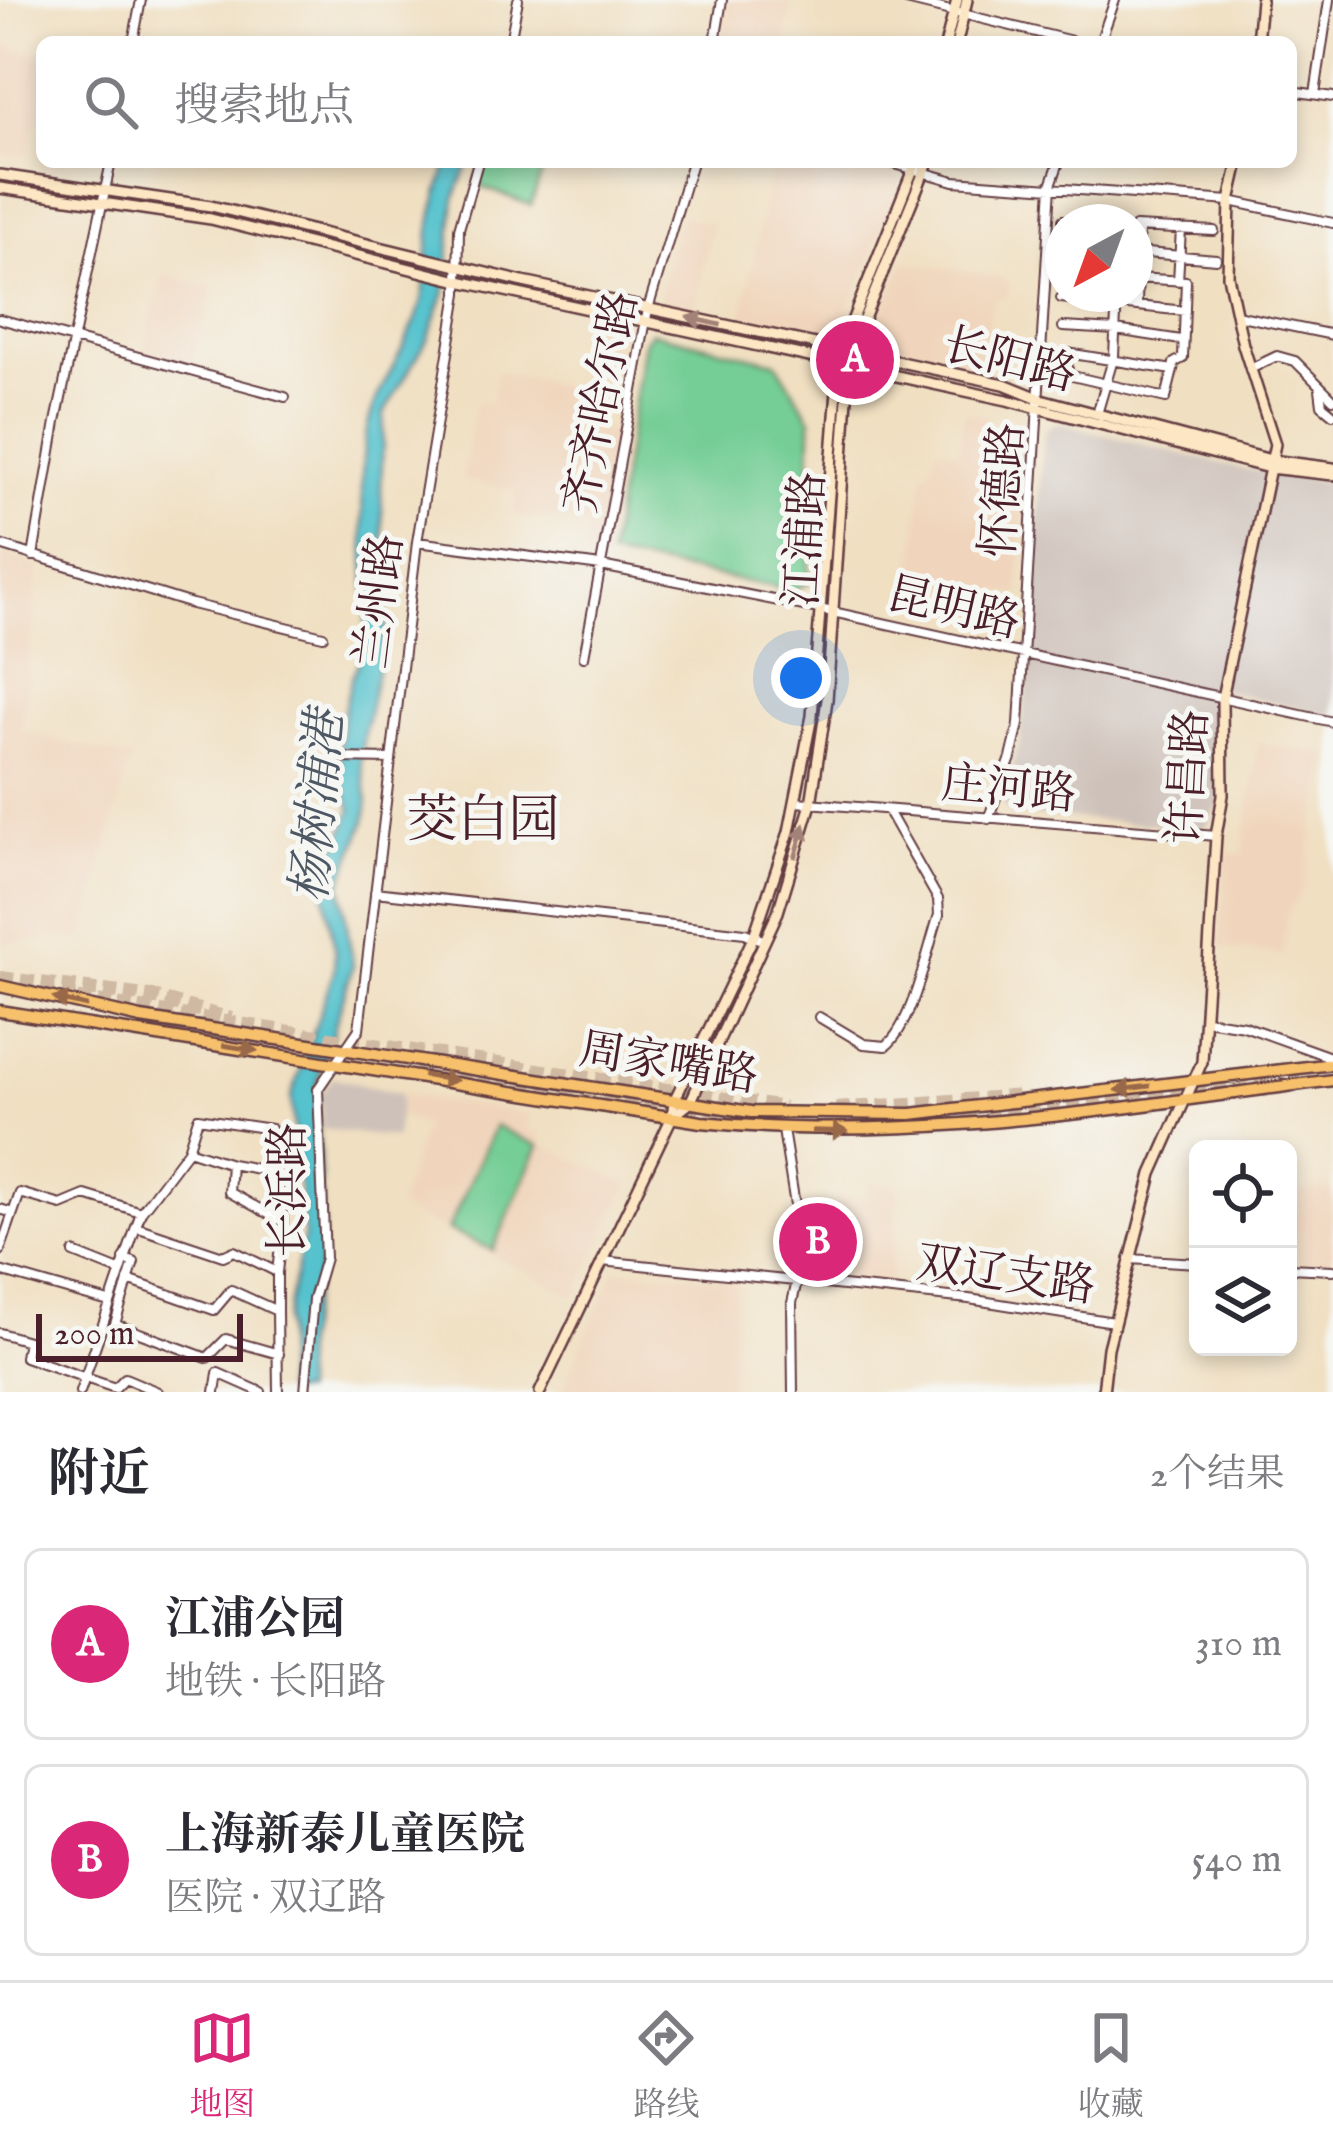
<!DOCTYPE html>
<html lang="zh">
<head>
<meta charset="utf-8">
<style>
  :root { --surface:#fff; --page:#f7f7f7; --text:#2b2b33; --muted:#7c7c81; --line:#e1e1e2; --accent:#db2777 }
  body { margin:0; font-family:"IM FELL English","Noto Serif SC",serif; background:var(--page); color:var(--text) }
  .controls { position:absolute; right:36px; bottom:36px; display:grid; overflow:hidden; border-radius:18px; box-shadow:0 6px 18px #0003 }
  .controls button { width:108px; height:108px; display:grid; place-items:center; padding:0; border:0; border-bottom:3px solid var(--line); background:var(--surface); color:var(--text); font:60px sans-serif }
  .compass { position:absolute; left:1045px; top:204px; width:108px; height:108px; border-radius:50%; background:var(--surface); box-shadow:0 6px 18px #0003; rotate:221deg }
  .scale { position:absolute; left:36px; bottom:30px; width:207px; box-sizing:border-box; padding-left:12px; border:6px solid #4a1f2b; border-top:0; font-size:33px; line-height:42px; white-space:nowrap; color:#4a1f2b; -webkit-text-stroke:9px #f6f6f2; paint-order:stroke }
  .you { position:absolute; left:801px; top:678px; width:42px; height:42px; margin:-30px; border:9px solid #fff; border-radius:50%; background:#1a73e8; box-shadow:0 0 0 18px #1a73e833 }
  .badge { display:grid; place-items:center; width:78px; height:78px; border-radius:50%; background:var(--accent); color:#fff; font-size:39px; font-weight:700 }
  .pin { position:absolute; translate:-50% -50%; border:6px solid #fff; box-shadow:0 3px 12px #0006 }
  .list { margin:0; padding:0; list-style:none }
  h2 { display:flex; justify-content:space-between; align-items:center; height:156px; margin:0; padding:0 48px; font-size:51px }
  h2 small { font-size:39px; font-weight:400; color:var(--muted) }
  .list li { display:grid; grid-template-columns:78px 1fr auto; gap:36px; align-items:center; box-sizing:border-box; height:192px; margin:0 24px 24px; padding:0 24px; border:3px solid var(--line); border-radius:18px }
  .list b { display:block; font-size:45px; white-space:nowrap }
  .list p { margin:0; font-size:39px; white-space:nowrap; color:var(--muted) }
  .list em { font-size:39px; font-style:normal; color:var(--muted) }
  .icon { flex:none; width:66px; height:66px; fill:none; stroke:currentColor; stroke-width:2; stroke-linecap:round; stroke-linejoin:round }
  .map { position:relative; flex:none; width:1333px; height:1392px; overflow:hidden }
  .search { position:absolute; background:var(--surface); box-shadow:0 6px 18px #0003; left:36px; right:36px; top:36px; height:132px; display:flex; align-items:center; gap:30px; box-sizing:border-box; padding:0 42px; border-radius:18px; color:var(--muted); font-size:45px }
  .sheet { height:588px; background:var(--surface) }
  nav { display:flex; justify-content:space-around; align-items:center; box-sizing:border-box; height:168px; border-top:3px solid var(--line); background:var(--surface); font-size:33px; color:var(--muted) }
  nav a { display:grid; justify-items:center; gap:6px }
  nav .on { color:var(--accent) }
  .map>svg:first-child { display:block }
  .built { fill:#f0d5bc }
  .industrial { fill:#cec1b9 }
  .green { fill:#74ce95; stroke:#5f7660; stroke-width:3 }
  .water { fill:#55c2cd; stroke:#50707c; stroke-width:3 }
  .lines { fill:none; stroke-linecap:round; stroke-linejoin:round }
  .highway-tunnel { stroke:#cfb9a3; stroke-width:14; stroke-dasharray:14 7; stroke-linecap:butt }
  .street-casing { stroke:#633c42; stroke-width:12 }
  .secondary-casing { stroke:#633c42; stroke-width:14 }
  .primary-casing { stroke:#633c42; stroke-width:15 }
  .street { stroke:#fff; stroke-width:8 }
  .secondary { stroke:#fce6c4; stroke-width:9 }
  .primary { stroke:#f7c06c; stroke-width:10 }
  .oneway { fill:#a38278 }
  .oneway2 { fill:#986748 }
  .labels { text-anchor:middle; stroke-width:10; stroke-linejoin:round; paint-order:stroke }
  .street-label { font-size:45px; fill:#4a1f2b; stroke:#f6f6f2 }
  .water-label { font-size:48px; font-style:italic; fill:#4e5864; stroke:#f6f6f2 }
  .quarter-label { font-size:51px; fill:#4a1f2b; stroke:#f6f6f2 }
</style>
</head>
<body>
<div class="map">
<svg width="1333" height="1392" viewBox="0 0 1333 1392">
  <rect width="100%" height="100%" fill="#f6f6f2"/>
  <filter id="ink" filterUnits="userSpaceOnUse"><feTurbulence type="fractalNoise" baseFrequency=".00833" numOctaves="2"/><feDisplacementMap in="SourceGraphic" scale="24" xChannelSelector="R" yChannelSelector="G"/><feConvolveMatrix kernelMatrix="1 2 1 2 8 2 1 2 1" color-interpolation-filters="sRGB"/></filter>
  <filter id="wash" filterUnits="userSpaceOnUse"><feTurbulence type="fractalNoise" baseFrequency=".004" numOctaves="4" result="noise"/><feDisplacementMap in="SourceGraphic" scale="48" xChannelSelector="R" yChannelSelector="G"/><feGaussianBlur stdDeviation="2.7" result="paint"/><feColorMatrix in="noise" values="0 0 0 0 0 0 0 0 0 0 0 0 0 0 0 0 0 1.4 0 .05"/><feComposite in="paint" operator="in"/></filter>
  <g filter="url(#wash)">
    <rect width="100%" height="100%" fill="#f0dfc1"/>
    <path class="built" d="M727,0H791L784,42H720Z
      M0,44L42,55V105L26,157L0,153Z
      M772,162H862L894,169L900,180L901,188L839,330L823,341L741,323Z
      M680,216L712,224L695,311L661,303L659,298Z
      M904,262L1000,277L1010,284L1008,296L994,300L991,305L981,375L879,353L871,345L869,336Z
      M163,274L213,288L191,369L142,356Z
      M498,371L573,389L566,421L620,434L600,558L583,555L587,524L515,515L516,490L462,480L476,401L490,404Z
      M965,412L989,417L985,439L1028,449L1019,594L912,584L923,471H930L937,448L958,451Z
      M0,552L39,565L22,731L131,759L82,937L0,943Z
      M1258,742L1328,756L1303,889L1287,915L1283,955L1219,947L1227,853L1242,854Z
      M401,1094L530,1114L526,1130L541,1135L540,1143L629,1184L575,1297L398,1207L424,1126L399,1115Z
      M869,1182L898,1187L890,1284L813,1270L808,1263L802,1219L834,1220L837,1197L867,1199Z
      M1288,1190L1333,1191V1265L1288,1263Z
      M614,1270L737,1279L729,1392H561Z"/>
    <path class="industrial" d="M1056,423L1240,468L1333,483V716L1217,689L1221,778L1219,803L1206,828L1012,814L1002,803L1020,740L1027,692L1043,443L1045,431Z
      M333,1077L401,1094L396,1138L323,1129L321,1094Z"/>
    <path class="green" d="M484,162H545L531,205L476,185Z
      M651,332L776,362L811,419L809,583L791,590L609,556L644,341Z
      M495,1126L539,1146L493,1250L448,1230Z"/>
    <path class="water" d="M448,162H469L455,198L445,292L428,338L384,413L381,487L387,623L363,739L361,762L368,801L365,822L341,883L353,966L317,1084L323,1228L321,1257L303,1343L302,1392H284L285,1320L304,1234L291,1098L334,971L335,951L323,883L352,809C334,771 339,724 350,684C354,669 363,656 365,641C371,573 356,507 365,440C372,392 402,358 418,314C428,285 426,254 431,224C434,203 442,182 448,162Z"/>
  </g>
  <g filter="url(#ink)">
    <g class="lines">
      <path class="highway-tunnel" d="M0,978L153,997L231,1019
        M77,999L784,1108
        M415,1072L761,1122
        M836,1109L1023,1096
        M963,1119L1269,1083"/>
      <g class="street-casing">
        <path id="street" d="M906,0L1076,42
          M133,42L141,0
          M510,42L518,0
          M715,42L722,0
          M1100,42L1115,0
          M1291,91L1333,97
          M1315,94L1329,0
          M888,162L954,181L1230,201L1333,223
          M1063,220L1080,222
          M1135,227L1214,231
          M1060,247H1063
          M1135,252L1216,259
          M1135,278L1186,281L1183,358L1174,363L1173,370
          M1178,281L1181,229
          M1061,298L1185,311
          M1137,305L1139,228
          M1236,315L1333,335
          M0,319L285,397
          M1063,327L1116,330L1181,340
          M1067,353L1173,370L1166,398L1068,375Z
          M1250,369L1277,356L1295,361L1333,399
          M1320,389L1322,405L1333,414
          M1097,414L1114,356L1117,294
          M417,542L601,566L819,609L1333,722
          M0,545L192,604L323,636
          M33,556L56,422L111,162
          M584,657L648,309L692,162
          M337,758L391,759
          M796,802L1216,836
          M988,819L1011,758L1019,724L1051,185L1059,162
          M375,892L745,933L765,941
          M819,1017L864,1044L886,1046C913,1024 927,950 939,915L938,899L888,811
          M1206,1020L1244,1026L1333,1058
          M783,1130L803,1255L792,1303L793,1392
          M188,1150L231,1164L275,1172L283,1220
          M231,1164L229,1192L283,1222L277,1272
          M0,1209L13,1213L0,1251
          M13,1213L20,1193L61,1205L85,1195L141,1212
          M136,1227L223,1256L234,1251L277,1272V1311
          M74,1253L119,1271
          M124,1259L134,1262L115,1324L207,1358L226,1339L279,1354
          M1129,1259L1198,1263
          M602,1261L969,1299L1114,1322
          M1288,1268L1333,1270
          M0,1271L109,1302
          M128,1280L214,1310L231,1290L277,1311L278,1392
          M0,1333L28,1341L25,1357L115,1388L125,1378L158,1392
          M80,1392L141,1212L188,1150L198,1118L271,1129L275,1172
          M215,1392L218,1373L261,1392
          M305,1392L313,1299L325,1258L318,1089L359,1029L417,542L458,293L459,229L478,162"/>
      </g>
      <g class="secondary-casing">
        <path id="secondary" d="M946,42L957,0
          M957,42L967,0
          M1257,42L1261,0
          M0,175L211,206L523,282L1004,384L1041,399L1271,460L1333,468
          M0,188L211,219L459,281L1007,400L1269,468L1333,475
          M672,1117L690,1103L778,912L811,804L827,700L850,353L928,162
          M540,1392L672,1117L674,1101L754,936L789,832L812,716L840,351L916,162
          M1103,1392L1108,1348L1152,1174L1202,1062L1216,836L1223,795L1222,698L1275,444L1243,345L1228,276L1230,201L1239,162"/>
      </g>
      <g class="primary-casing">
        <path id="primary" d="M0,986L141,1018L751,1112L911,1114L1333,1064
          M0,1011L701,1122C917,1144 1120,1107 1333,1080"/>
      </g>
      <use href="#street" class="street"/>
      <use href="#secondary" class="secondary"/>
      <use href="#primary" class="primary"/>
    </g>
    <defs><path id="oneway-solid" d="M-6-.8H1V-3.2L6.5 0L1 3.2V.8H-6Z" transform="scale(3)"/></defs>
    <g class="oneway">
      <use href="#oneway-solid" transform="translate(704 321) rotate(-167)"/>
      <use href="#oneway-solid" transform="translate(800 841) rotate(-74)"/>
    </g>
    <g class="oneway2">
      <use href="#oneway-solid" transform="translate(70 1002) rotate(-167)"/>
      <use href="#oneway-solid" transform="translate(240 1048) rotate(9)"/>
      <use href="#oneway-solid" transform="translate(440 1078) rotate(8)"/>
      <use href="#oneway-solid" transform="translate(1133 1088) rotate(173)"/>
      <use href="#oneway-solid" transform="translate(830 1131) rotate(1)"/>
    </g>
  </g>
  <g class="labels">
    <g class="street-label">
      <text transform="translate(1010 358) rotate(14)" y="16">长阳路</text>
      <text transform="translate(599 402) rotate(-79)" y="16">齐齐哈尔路</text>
      <text transform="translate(1001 490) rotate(-86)" y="16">怀德路</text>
      <text transform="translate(803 539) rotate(-87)" y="16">江浦路</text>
      <text transform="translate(377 601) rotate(-83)" y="16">兰州路</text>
      <text transform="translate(954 606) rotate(13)" y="16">昆明路</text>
      <text transform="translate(1186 777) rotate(-87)" y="16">许昌路</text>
      <text transform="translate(1009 787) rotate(5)" y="16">庄河路</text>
      <text transform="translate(669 1061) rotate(9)" y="16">周家嘴路</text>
      <text transform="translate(286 1190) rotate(-90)" y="16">长浜路</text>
      <text transform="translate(1006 1273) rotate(8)" y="16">双辽支路</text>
    </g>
    <g class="water-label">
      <text transform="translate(316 806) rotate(-85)" y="17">杨树浦港</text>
    </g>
    <g class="quarter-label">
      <text x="483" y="836">茭白园</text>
    </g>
  </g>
</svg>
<div class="controls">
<button><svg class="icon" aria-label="locate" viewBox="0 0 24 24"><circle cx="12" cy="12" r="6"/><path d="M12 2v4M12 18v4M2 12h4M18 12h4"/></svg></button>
<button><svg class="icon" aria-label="layers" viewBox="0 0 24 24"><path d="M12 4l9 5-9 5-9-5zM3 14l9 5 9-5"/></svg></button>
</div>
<svg class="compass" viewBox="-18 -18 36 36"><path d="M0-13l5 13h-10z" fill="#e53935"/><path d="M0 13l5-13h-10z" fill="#7c7c81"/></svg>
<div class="scale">200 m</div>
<div class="you"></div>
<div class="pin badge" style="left:855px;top:360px">A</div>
<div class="pin badge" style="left:818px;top:1242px">B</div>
<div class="search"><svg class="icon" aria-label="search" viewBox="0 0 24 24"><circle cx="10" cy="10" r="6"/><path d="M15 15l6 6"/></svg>搜索地点</div>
</div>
<section class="sheet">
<h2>附近<small>2个结果</small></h2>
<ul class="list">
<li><span class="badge">A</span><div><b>江浦公园</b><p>地铁 · 长阳路</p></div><em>310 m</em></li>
<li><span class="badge">B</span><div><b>上海新泰儿童医院</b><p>医院 · 双辽路</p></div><em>540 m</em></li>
</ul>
</section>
<nav>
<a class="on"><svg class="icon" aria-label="map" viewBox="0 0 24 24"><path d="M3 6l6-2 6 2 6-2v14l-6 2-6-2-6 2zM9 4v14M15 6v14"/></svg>地图</a>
<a><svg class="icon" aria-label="directions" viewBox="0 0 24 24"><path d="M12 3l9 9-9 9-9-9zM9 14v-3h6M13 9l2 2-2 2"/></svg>路线</a>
<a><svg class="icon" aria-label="saved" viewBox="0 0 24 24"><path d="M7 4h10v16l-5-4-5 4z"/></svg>收藏</a>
</nav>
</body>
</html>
